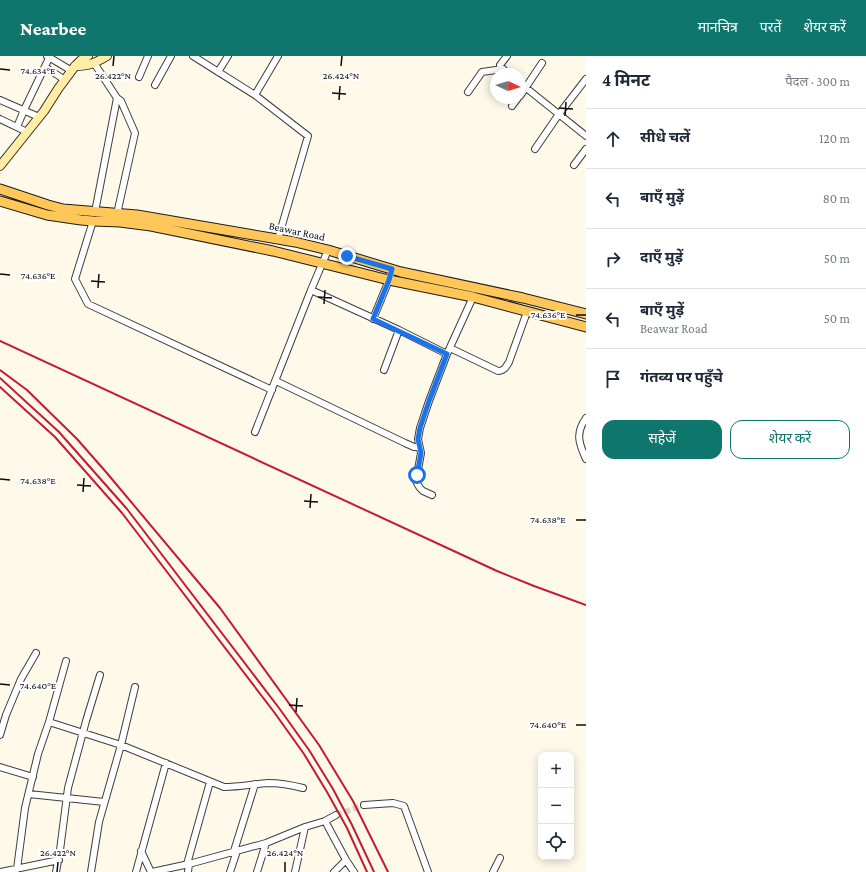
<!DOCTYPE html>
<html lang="hi">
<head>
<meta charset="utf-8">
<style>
  :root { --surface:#fff; --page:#f6f6f7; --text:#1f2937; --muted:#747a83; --line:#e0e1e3; --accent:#0f766e }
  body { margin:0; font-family:"Crimson Pro","Noto Sans Devanagari",serif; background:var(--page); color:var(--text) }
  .controls { position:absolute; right:12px; bottom:12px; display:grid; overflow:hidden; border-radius:8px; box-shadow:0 2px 10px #0003 }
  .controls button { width:36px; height:36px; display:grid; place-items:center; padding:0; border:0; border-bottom:1px solid var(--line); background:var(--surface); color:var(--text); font:20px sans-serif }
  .compass { position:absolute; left:490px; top:12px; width:36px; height:36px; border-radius:50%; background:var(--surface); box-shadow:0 2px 10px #0003; rotate:94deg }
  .stop { position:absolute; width:12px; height:12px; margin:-9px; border:3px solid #1a73e8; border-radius:50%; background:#fff }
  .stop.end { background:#1a73e8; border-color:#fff; box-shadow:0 1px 4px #0008 }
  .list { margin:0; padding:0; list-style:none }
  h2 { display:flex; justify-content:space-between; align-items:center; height:52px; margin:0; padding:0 16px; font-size:17px }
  h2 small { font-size:13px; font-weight:400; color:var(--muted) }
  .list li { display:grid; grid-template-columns:26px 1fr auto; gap:12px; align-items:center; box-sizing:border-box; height:60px; padding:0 16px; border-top:1px solid var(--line) }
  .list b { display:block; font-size:15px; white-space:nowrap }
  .list p { margin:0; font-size:13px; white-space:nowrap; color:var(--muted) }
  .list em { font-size:13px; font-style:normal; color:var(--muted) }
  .actions { display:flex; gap:8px; padding:12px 16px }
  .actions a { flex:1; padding:9px 0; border:1px solid var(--accent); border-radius:12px; text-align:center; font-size:14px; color:var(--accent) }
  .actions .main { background:var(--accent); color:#fff }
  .icon { flex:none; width:22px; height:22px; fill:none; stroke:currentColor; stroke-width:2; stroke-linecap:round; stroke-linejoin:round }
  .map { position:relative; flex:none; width:586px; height:816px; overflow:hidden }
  header { display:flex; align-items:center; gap:24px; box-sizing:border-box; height:56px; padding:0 20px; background:var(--accent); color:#fff }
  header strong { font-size:19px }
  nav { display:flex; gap:22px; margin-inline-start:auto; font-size:14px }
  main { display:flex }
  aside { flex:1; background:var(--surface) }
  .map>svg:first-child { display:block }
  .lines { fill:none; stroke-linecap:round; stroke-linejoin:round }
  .street-tunnel { stroke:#dad5c9; stroke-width:6; stroke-dasharray:6 3; stroke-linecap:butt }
  .street-casing { stroke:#3e3e3e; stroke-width:8 }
  .secondary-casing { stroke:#2d2d2d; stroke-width:10 }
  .primary-casing { stroke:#1c1c1c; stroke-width:11 }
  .street { stroke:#fff; stroke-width:6 }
  .secondary { stroke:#ffeca5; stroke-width:8 }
  .primary { stroke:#ffc75a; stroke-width:9 }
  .rail { stroke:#c41a33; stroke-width:2 }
  .route { stroke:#1a73e8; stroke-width:5 }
  .ticks { fill:none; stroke:#0b0b0b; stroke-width:1.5 }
  .labels { text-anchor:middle; stroke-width:4; stroke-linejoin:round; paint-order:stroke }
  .street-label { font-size:11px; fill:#0b0b0b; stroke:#fff }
  .ticks-label { font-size:10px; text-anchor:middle; fill:#0b0b0b; stroke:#fff; stroke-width:4; stroke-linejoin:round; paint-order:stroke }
</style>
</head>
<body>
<header>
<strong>Nearbee</strong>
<nav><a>मानचित्र</a><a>परतें</a><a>शेयर करें</a></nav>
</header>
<main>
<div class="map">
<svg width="586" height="816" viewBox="0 0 586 816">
  <rect width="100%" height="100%" fill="#fff9ea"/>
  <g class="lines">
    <path class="street-tunnel" d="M336,759L364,749"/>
    <g class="street-casing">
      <path id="street" d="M47,0L72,15
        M193,0L255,39L308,80L278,183
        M94,7L117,42L121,45L135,77L117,158
        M45,11L65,24
        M503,13L500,9L507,0
        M218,16L228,0
        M139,21L148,0
        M520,27L586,80
        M155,29L171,0
        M468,36L482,16L503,13L509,18
        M255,39L278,0
        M520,40L542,7
        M0,44L39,61
        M512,50L518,42
        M0,63L27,76
        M17,71L24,54L49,2
        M535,93L559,58L586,23
        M574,109L586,93
        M95,156L117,42
        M93,165L75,223L88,248L272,334
        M328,194L311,234L399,274L447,298
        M373,263L389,224L392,213
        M450,292L498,315C504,315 506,311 509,306L527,256
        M384,314L399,274
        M276,325L405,387L414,391H419
        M586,362C575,377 579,388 586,403
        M255,376L311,234
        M432,439L423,435L420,432L418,429L416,425L421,397L418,383L420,372L429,345L447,298L473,241
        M49,666L121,689L224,731C239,731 253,728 268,727C280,727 291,729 303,732
        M0,679L6,659L21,623L36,597
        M0,711L33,721
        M29,738L104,746
        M364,749L393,747L404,750L428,816
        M325,765L336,759
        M141,795L151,816
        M234,795L255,728
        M187,808L210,726
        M17,813L25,752L38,698L49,666L66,605
        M1,816L59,804
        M56,816L60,794L68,732L86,665L100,619
        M91,816L99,766L121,689L135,631
        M136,816L166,707
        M152,816L189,808L266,787L305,771L325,765L346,804L354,816
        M188,816L189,808
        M230,816L237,795
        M257,816L266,787
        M295,816L305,771
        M334,816L346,804
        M493,816L500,802"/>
    </g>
    <g class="secondary-casing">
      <path id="secondary" d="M75,10C89,10 95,7 107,0
        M0,110L44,55L58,33L75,10L81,4L88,0"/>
    </g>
    <g class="primary-casing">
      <path id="primary" d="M0,133L48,149L63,153L137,159L295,186L328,194L401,216L523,242L586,258
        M0,145L47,159L81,164L93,165L120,166L151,170L273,195L389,224L473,241L586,271"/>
    </g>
    <use href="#street" class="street"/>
    <use href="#secondary" class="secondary"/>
    <use href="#primary" class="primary"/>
    <path class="rail" d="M0,285L497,515L534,530L586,549
      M0,314L27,334L77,383L106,416L220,552L319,689L353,745L388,816
      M0,322L59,376L127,453L279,652L309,694L333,733L352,769L374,816
      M0,331L55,381L122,457L274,656L304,698L327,736L347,772L367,816"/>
  </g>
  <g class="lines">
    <path class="route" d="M347,200L392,213L389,224L373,263L447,298L429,345L420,372L418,383L421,397L417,419"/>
  </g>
  <path class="ticks" d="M113,10L114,0M341,10L342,0M0,13L10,14M332,37L346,38M339,44L340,30M559,52L573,53M565,60L566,46M0,218L10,219M91,225L105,226M98,232L99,218M318,241L332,242M324,248L325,234M576,259H586M0,423L10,424M77,429L91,430M83,436L84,422M304,445L318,446M310,452L311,438M576,464H586M0,628L10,629M289,649L303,650M296,656L297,642M576,669H586M57,816L58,806M285,816V806"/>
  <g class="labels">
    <g class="street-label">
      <text transform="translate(297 175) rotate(12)" y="4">Beawar Road</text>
    </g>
  </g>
  <g class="ticks-label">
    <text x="38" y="18">74.634°E</text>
    <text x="113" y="23">26.422°N</text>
    <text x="341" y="23">26.424°N</text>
    <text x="38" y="223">74.636°E</text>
    <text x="548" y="262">74.636°E</text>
    <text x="38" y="428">74.638°E</text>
    <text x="548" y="467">74.638°E</text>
    <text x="38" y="633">74.640°E</text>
    <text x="548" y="672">74.640°E</text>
    <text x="58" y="800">26.422°N</text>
    <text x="285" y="800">26.424°N</text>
  </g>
</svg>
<div class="controls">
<button>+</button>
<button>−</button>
<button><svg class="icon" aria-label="locate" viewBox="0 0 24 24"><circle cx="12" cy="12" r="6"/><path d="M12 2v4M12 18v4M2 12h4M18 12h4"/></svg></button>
</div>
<svg class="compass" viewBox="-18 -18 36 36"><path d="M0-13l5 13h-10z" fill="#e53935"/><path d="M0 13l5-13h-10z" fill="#747a83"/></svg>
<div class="stop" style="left:417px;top:419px"></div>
<div class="stop end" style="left:347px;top:200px"></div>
</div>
<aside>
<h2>4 मिनट<small>पैदल · 300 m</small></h2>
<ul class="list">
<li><svg class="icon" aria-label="ahead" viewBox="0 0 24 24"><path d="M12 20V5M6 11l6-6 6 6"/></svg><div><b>सीधे चलें</b></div><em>120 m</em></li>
<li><svg class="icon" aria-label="left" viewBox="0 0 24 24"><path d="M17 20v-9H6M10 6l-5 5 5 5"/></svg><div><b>बाएँ मुड़ें</b></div><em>80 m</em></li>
<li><svg class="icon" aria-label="right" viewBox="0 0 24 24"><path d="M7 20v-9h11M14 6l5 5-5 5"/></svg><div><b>दाएँ मुड़ें</b></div><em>50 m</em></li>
<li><svg class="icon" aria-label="left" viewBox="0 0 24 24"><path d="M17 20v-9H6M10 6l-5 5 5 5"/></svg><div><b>बाएँ मुड़ें</b><p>Beawar Road</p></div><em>50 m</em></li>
<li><svg class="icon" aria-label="arrive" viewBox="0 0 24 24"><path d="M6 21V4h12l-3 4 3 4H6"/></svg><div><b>गंतव्य पर पहुँचे</b></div></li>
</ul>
<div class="actions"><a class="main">सहेजें</a><a>शेयर करें</a></div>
</aside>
</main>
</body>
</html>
